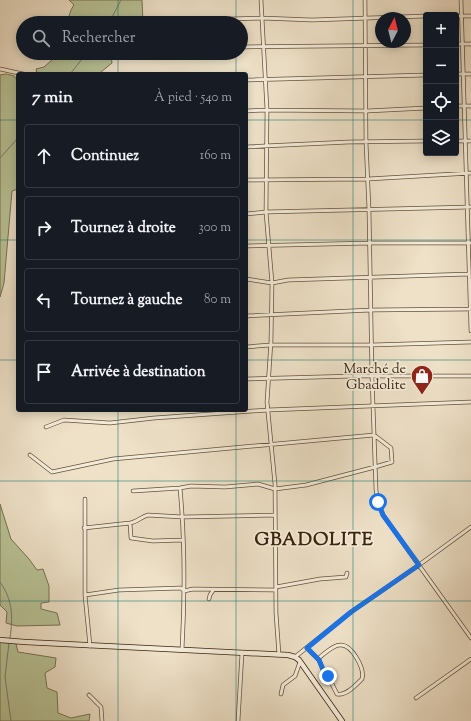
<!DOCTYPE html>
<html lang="fr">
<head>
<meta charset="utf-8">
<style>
  :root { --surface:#171b24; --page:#242831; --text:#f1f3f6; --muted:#9ea1a6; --line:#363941 }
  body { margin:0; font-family:"Sorts Mill Goudy",serif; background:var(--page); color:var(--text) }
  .controls { position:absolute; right:12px; top:12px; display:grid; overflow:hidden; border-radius:4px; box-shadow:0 2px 10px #0003 }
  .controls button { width:36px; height:36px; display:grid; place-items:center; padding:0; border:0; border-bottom:1px solid var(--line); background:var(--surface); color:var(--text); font:20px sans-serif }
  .compass { position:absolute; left:375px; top:12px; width:36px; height:36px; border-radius:50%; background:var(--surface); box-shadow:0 2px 10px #0003; rotate:7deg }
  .stop { position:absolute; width:12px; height:12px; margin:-9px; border:3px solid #1a73e8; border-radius:50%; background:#fff }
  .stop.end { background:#1a73e8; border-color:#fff; box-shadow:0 1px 4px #0008 }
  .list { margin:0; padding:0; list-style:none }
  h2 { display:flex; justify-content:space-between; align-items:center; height:52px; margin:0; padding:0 16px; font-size:17px }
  h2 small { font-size:13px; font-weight:400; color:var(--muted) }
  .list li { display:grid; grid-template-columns:26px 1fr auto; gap:12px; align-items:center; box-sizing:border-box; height:64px; margin:0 8px 8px; padding:0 8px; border:1px solid var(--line); border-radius:4px }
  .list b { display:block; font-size:15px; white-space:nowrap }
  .list em { font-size:13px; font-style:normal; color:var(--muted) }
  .icon { flex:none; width:22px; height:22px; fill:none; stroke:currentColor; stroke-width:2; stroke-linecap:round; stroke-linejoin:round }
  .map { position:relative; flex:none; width:471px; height:721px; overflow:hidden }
  .search { position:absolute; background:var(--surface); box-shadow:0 2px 10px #0003; left:16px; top:16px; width:232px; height:44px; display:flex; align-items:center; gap:10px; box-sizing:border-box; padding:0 14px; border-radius:22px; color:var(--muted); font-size:15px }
  .panel { position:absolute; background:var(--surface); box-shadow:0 2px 10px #0003; left:16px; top:72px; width:232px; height:340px; border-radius:4px }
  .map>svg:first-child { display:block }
  .green { fill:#b8c397; stroke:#787350 }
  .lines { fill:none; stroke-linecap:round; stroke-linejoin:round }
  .stream { stroke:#747e76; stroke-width:1 }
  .street-casing { stroke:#66523a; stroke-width:4.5 }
  .secondary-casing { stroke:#39230a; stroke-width:6 }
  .street { stroke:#f4ecdb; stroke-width:3 }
  .secondary { stroke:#f4ecdb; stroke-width:4.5 }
  .route { stroke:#1a73e8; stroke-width:5 }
  .grid { fill:none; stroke:#0f766e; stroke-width:1; stroke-opacity:0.55 }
  .labels { text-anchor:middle; stroke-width:3.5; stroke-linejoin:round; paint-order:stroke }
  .poi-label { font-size:14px; fill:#39230a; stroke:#f4ecdb; text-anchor:end }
  .district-label { font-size:18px; font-weight:bold; letter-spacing:1px; fill:#39230a; stroke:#f4ecdb }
</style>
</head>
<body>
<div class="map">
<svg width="471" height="721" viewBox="0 0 471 721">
  <rect width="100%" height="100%" fill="#eee1c8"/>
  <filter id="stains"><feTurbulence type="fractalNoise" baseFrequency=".005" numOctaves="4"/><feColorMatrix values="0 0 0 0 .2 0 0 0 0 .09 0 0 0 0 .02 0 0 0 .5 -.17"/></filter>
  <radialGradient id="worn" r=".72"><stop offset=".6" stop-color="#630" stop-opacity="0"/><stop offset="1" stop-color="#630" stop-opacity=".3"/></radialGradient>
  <path class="green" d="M69,0H142L143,23H67C69,17 70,10 74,5Z
    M51,53H120L111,56L112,63L101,72V74H37L36,69L44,67L52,60Z
    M6,74L14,76L18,81V189L12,191L4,283L0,297V75Z
    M0,504L11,539L29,559L37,570L43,569L49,586V602L41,603V609L57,613L60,625L17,626L6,623L7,612L0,605Z
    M0,639L15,640L18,652L56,658L55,667L45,673L47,688L57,692L58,713L71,718L90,714L89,721H0Z"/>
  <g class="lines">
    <path class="stream" d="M109,23L121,0
      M70,74L87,53
      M0,158L18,138
      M0,582C13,600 13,617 10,638
      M9,643L5,677L11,721"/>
    <g class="street-casing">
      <path id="street" d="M261,0L267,110L266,212L272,283L271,341L267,402L275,484L276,613L279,655
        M365,0L366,142L369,210L372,377L376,490L378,502L383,515L471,638
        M461,0L471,331
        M456,16H471
        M192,20L262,18L312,20L426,16
        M456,44H471
        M241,47L426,45
        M0,69L23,74
        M456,74H471
        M246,80L426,75
        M456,106H471
        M246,111L267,110L367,111L426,108
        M456,141H471
        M246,147L349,142L426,141
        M246,180L368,179L471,173
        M246,214L266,212L471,207
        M246,246L370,243H471
        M246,279L272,283L288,280L469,274
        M246,316L371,310L471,309
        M246,347L270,345H372L471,342
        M246,379L355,376H471
        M46,427L64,420L110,423L154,418L268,410L471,402
        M30,455L52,472L113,459L374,435L391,448L392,462L375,467L306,485L275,489L258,484L225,487L191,486L180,488L133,491
        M180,488C185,542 185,596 182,650
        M85,499V595L90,646
        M130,523L131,538L153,541L183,540
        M84,528L130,523C137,522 141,517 148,515L183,517L275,515
        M276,587L320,579L346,577L347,573
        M85,595L119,590L181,588L184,591L193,589L276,590
        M209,599L210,595L214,589
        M307,648L319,660L324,672L328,676L337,694C346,696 356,685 362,679C365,669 352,644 340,645C334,645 322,655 318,659
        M295,657L351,612L419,565L471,527
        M281,694L283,685L295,676L300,662
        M89,695L101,707L102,721
        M416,698L471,659
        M238,721L242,653"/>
    </g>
    <g class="secondary-casing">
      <path id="secondary" d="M0,640L25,642L288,655L295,657L299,660L342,721"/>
    </g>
    <use href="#street" class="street"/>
    <use href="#secondary" class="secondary"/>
  </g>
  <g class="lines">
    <path class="route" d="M328,676L324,672L319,660L307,648L351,612L419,565L383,515L378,502"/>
  </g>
  <path class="grid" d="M118,0V23M236,0V23M353,0V721M118,53V74M236,53V74M0,120H18M246,120H426M456,120H471M0,240H18M246,240H471M0,360H18M246,360H471M118,410V721M236,410V721M0,481H471M0,601H471"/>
  <defs>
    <g id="shop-pin" transform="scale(1.15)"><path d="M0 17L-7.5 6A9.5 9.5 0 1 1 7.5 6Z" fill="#8f2418" stroke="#f4ecdb"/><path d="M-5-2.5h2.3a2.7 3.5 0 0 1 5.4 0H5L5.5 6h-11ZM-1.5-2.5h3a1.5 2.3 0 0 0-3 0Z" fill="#fff"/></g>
  </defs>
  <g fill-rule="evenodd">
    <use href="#shop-pin" x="422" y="376"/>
  </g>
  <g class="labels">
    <g class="poi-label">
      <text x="406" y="373">Marché de<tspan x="406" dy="16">Gbadolite</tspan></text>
    </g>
    <g class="district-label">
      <text x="314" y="545">GBADOLITE</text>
    </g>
  </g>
  <rect width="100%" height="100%" filter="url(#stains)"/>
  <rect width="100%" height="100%" fill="url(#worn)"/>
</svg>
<div class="controls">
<button>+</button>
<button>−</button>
<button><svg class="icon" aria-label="locate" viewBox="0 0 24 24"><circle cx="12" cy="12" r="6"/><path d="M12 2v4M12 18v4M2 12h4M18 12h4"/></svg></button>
<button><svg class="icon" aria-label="layers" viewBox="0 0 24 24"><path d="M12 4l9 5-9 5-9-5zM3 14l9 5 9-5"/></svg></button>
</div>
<svg class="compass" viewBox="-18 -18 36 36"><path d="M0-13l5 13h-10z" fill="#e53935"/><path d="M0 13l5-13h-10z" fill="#9ea1a6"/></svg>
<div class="stop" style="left:378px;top:502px"></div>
<div class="stop end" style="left:328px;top:676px"></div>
<div class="search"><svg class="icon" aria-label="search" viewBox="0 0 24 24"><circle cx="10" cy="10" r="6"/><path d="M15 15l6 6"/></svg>Rechercher</div>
<section class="panel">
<h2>7 min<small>À pied · 540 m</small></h2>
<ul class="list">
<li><svg class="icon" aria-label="ahead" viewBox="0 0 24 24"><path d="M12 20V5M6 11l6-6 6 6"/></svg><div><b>Continuez</b></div><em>160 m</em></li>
<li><svg class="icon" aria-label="right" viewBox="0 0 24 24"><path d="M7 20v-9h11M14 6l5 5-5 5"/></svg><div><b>Tournez à droite</b></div><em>300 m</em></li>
<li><svg class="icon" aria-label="left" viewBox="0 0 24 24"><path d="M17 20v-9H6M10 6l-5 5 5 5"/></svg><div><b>Tournez à gauche</b></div><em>80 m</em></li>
<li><svg class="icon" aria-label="arrive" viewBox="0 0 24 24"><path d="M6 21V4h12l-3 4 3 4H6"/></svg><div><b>Arrivée à destination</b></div></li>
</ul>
</section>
</div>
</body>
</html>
